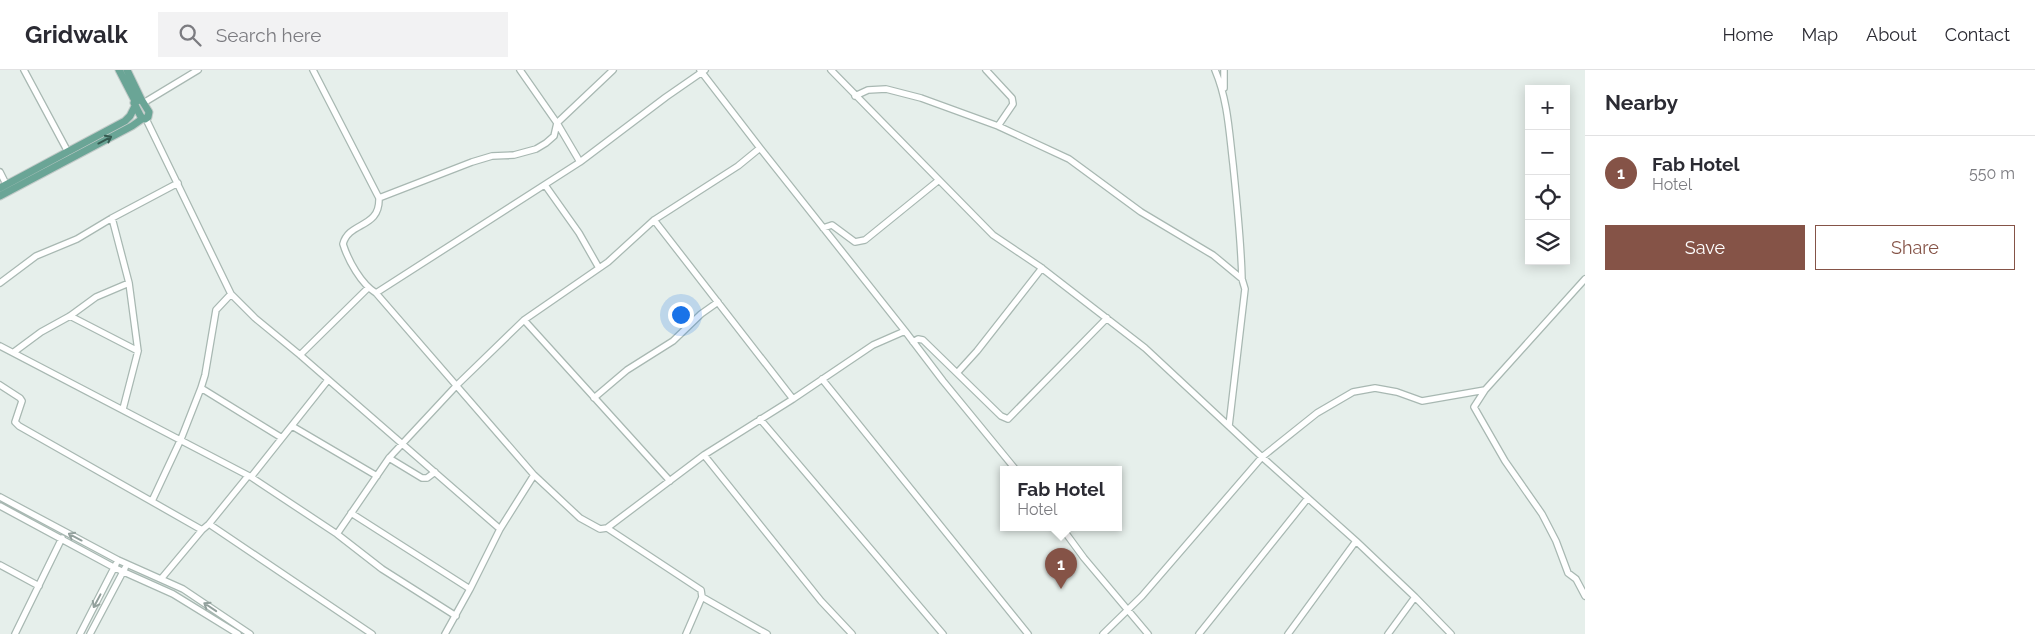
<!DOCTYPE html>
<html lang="en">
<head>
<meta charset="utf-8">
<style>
  :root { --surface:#fff; --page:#f2f2f3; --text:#2b2b33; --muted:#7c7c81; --line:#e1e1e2; --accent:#855347 }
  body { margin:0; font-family:Raleway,sans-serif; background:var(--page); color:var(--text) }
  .controls { position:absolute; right:15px; top:15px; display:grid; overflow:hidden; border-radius:0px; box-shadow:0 2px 12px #0003 }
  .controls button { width:45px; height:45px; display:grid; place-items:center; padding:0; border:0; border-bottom:1px solid var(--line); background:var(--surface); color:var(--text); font:25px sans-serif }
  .you { position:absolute; left:680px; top:244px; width:18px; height:18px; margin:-12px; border:4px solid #fff; border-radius:50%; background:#1a73e8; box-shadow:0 0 0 8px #1a73e833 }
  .badge { display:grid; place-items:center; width:32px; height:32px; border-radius:50%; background:var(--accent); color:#fff; font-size:16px; font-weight:700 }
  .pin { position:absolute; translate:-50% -41px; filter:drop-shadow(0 1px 2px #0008) }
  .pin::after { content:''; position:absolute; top:26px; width:18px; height:15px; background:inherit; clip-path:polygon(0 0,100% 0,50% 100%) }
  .popup { position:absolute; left:1000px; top:396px; width:122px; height:65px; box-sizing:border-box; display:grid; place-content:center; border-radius:0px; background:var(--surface); filter:drop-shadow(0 1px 4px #0005); font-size:16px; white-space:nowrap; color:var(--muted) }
  .popup b { font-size:19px; color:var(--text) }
  .popup::after { content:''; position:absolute; left:50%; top:100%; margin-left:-10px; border:10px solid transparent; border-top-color:var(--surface) }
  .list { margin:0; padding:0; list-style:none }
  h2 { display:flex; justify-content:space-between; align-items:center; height:65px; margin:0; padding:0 20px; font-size:21px }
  h2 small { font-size:16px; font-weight:400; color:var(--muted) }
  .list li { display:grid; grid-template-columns:32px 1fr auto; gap:15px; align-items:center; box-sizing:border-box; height:75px; padding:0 20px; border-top:1px solid var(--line) }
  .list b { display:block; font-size:19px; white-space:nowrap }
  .list p { margin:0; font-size:16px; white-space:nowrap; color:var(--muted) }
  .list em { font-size:16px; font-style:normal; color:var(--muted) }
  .actions { display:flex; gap:10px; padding:15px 20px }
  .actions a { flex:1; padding:11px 0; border:1px solid var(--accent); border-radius:0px; text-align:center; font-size:18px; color:var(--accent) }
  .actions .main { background:var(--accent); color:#fff }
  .icon { flex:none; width:28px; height:28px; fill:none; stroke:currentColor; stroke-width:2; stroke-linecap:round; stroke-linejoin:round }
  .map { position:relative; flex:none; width:1585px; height:564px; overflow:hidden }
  header { display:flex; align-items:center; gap:30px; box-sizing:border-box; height:70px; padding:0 25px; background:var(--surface); border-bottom:1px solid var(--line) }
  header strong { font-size:24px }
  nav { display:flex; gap:28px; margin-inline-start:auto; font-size:18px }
  .search { width:350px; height:45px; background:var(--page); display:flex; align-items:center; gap:12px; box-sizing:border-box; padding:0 18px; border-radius:0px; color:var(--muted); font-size:19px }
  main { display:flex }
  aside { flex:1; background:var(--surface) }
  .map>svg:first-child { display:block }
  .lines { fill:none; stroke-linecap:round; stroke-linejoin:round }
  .minor-casing { stroke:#a8b8b2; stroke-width:8 }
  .major-casing { stroke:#c2cac8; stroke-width:9 }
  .minor { stroke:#fff; stroke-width:5.5 }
  .major { stroke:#6aa596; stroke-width:7 }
  .oneway { stroke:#365b51 }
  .oneway2 { stroke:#92a09c }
</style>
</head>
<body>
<header>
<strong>Gridwalk</strong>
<div class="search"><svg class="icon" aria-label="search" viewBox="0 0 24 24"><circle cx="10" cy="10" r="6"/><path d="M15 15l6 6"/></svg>Search here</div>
<nav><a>Home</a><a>Map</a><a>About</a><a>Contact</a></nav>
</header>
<main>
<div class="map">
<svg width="1585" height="564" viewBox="0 0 1585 564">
  <rect width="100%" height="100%" fill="#e6efeb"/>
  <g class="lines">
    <g class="minor-casing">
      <path id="minor" d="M24,0L68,82
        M313,0L379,128C380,159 349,151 343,174C348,190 361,214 376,223L534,405L580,448L600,459L607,458L701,520L702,527L686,564
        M831,0L993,165L1039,196L1145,278L1262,387L1356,471L1415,527L1451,564
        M986,0L1012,28L1013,34L998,56
        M1215,0C1228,31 1229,61 1233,94C1237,133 1241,170 1242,209
        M1224,0V18
        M855,26L868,20L886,19L921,28L998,56L1069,89L1141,142L1213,185L1242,209L1245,219L1229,356
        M145,32L198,0
        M146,49L231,224L255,248L300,285L500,459
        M760,78L905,261
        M580,92L557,53L613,0
        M0,102L6,114
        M545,115L579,163L599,198
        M379,128L472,92L492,86L514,85L536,79L546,73L554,66L557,53L520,0
        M112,148L129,213L138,281L123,339
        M654,150L793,329
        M823,158L832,155L855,172L865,170L939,110
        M0,213L36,186L77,169L112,148L178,113
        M376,223L580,92L666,27L705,0
        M70,246L138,281
        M524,250L670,411
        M913,272L918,269L923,270L1001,346L1008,349L1107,248
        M0,276L251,407L337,464L382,499L456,546
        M14,282L41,262L70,246L96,227L129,213
        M300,285L368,218
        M957,303L977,281L1042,198
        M822,309L1028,564
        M0,315L20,328L22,331L15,352L19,356L202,460
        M201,318L282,368
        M1485,320L1474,337L1505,391L1542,444L1556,471L1568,503L1576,509L1585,526
        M594,328L627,300L673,271L701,244L718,232
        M760,349L943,564
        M292,356L377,406
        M704,385L821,531L852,564
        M389,388L422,408H427L435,402
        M251,407L328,310
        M0,427L118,490L183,519L250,564
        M152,431L181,369L201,318L205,305L216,240L231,224
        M0,436L115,498L173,524L238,564
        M351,443L470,519
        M209,454L372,564
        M607,458L704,385L793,329L873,275L905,261L943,311L1016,400
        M1062,458L1084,488L1148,564
        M337,464L389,388L457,315L524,250L608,192L654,150L738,96L760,78L700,0
        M0,495L39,516
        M161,509L202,460L209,454L248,406
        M702,527L767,564
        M15,564L62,468
        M80,564L116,494
        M90,564L125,498
        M445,564L470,519L500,459L534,405
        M1103,564L1142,526L1262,387L1317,343L1353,322L1375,318L1397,322L1422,331L1485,320L1585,209
        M1199,564L1308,428
        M1288,564L1356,471
        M1388,564L1415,527"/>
    </g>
    <g class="major-casing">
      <path id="major" d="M119,0L135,31
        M127,0L141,29
        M141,29L149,42L148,47L145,49L141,47L134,33Z
        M0,118L125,51L130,46L135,36
        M0,126L132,56L142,49"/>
    </g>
    <use href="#minor" class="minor"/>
    <use href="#major" class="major"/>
  </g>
  <defs><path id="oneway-shaft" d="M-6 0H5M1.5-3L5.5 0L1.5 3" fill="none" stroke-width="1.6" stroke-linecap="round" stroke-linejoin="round" transform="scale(1.25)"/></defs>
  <use class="oneway" href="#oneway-shaft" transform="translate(105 70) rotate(-28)"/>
  <g class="oneway2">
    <use href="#oneway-shaft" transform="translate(75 467) rotate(-152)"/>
    <use href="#oneway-shaft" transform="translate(97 531) rotate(118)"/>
    <use href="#oneway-shaft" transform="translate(210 537) rotate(-146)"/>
  </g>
</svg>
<div class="controls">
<button>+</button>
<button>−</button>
<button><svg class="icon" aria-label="locate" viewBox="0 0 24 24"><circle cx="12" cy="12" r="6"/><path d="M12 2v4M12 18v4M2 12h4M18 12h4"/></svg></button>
<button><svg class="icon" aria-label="layers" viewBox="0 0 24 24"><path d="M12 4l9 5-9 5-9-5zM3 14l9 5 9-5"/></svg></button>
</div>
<div class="you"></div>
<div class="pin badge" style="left:1061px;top:519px">1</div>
<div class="popup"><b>Fab Hotel</b>Hotel</div>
</div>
<aside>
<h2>Nearby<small></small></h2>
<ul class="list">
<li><span class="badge">1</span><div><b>Fab Hotel</b><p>Hotel</p></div><em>550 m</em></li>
</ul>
<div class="actions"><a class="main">Save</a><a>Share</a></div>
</aside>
</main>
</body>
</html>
